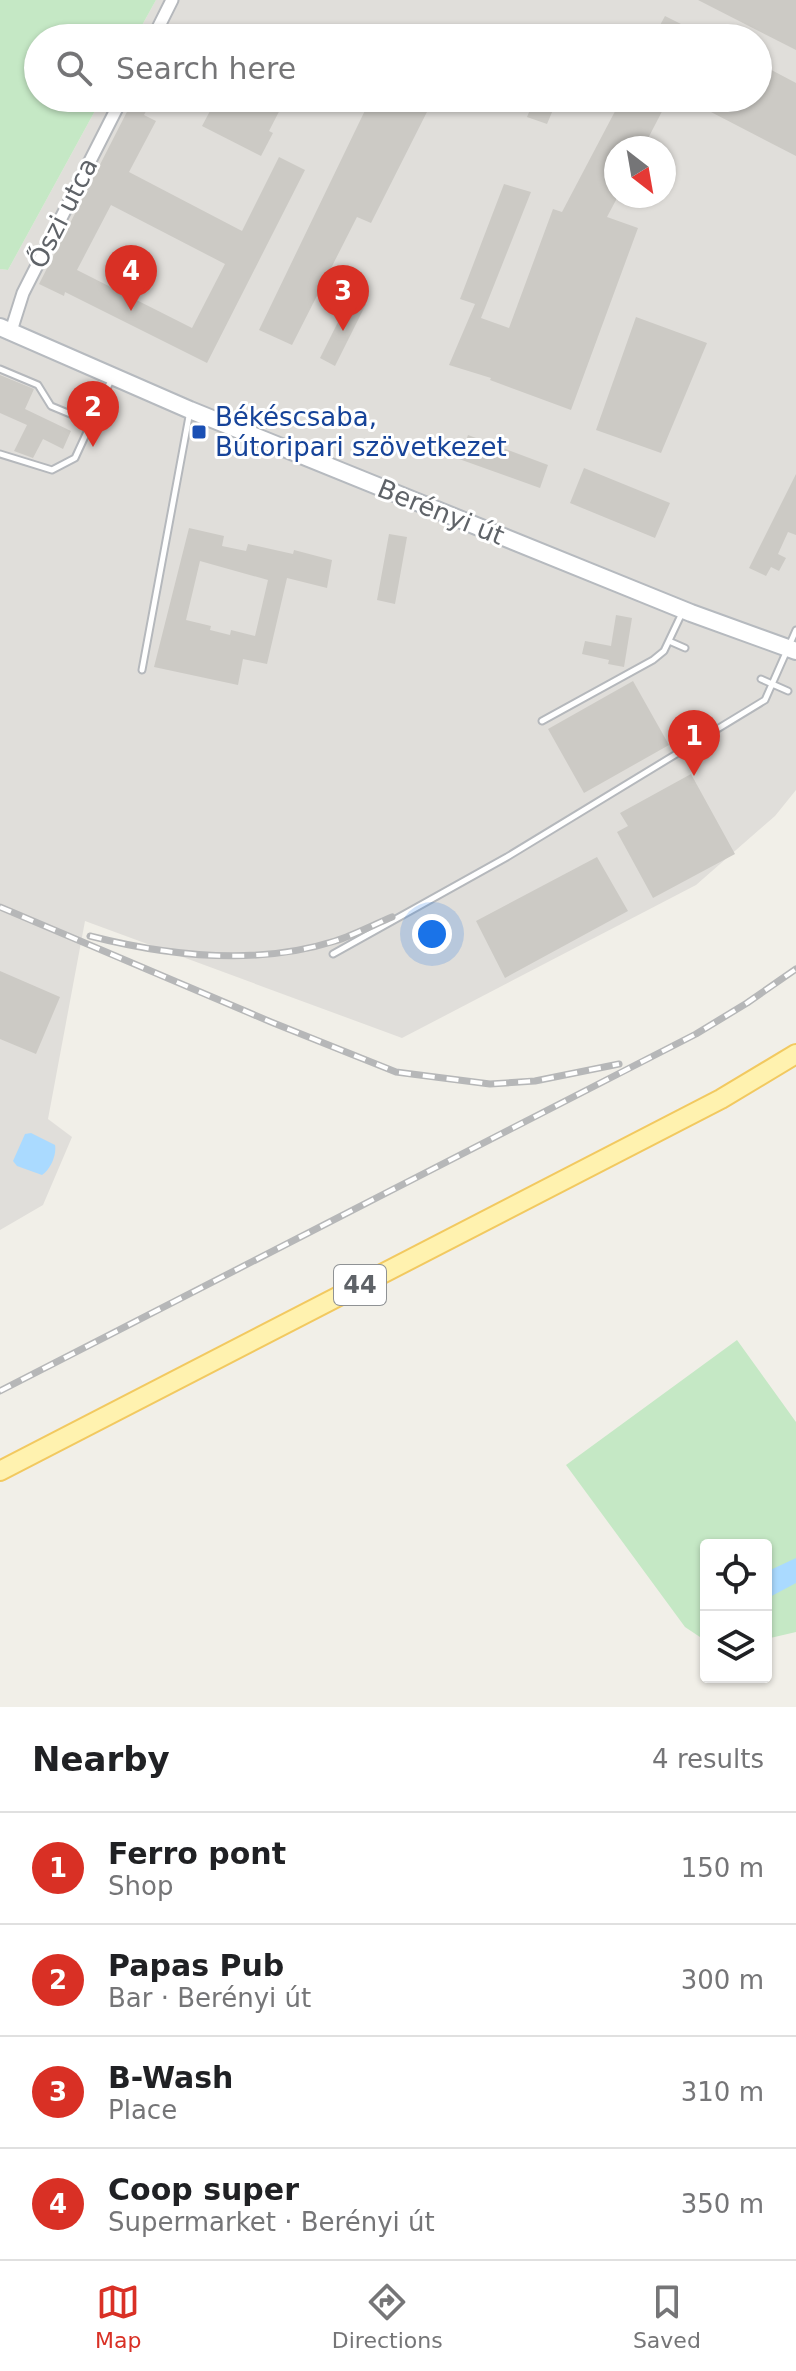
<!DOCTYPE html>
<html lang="en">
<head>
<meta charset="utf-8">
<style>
  :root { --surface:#fff; --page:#f2f2f2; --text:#202124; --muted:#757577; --line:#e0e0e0; --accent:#d93025 }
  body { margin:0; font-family:"DejaVu Sans",sans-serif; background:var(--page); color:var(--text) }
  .controls { position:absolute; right:24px; bottom:24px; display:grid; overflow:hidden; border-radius:8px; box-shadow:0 2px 6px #0004 }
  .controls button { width:72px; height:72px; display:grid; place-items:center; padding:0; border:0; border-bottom:2px solid var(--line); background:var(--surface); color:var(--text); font:40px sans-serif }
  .compass { position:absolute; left:604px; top:136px; width:72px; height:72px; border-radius:50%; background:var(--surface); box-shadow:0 2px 6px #0004; rotate:149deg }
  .you { position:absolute; left:432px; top:934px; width:28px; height:28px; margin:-20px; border:6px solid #fff; border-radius:50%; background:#1a73e8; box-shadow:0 0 0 12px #1a73e833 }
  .badge { display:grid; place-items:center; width:52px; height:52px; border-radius:50%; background:var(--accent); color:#fff; font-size:26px; font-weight:700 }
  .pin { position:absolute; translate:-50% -66px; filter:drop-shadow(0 2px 4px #0008) }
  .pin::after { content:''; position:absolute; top:42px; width:28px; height:24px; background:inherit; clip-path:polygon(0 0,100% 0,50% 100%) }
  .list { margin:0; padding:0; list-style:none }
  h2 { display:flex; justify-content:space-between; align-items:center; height:104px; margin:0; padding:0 32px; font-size:34px }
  h2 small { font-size:26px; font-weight:400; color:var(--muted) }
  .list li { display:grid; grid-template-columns:52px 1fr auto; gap:24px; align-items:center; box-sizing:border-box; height:112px; padding:0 32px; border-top:2px solid var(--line) }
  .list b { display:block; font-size:30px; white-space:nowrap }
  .list p { margin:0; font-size:26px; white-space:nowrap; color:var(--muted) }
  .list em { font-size:26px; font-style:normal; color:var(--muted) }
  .icon { flex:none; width:44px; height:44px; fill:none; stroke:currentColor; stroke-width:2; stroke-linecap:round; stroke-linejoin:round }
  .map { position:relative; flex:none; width:796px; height:1707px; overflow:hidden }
  .search { position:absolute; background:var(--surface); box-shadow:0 2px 6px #0004; left:24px; right:24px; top:24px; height:88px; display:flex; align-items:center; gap:20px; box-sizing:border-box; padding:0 28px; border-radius:44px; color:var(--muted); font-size:30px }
  .sheet { height:552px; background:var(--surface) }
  nav { display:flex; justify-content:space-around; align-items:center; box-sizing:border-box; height:112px; border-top:2px solid var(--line); background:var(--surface); font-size:22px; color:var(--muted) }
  nav a { display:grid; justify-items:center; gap:4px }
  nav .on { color:var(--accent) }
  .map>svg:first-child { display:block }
  .industrial { fill:#e0deda; fill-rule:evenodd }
  .green { fill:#c5e8c5 }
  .water { fill:#aadaff }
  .building { fill:#cccac5; fill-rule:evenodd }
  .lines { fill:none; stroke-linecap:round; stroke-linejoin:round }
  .lane-casing { stroke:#b5b8bc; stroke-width:9 }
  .street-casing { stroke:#b5b8bc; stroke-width:15 }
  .secondary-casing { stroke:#b6babf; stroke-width:20 }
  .primary-casing { stroke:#f2c960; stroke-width:22 }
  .lane { stroke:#fff; stroke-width:5 }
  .street { stroke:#fff; stroke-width:11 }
  .secondary { stroke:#fff; stroke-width:16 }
  .primary { stroke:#fff2af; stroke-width:18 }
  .rail-casing { stroke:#b6b7b8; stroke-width:7 }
  .rail { stroke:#fff; stroke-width:4; stroke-dasharray:12; stroke-linecap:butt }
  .transit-dot { fill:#1a4fb4; stroke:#fff; stroke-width:3 }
  .labels { text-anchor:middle; stroke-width:6; stroke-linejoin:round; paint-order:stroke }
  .shield { fill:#fff; stroke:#8f9295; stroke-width:2 }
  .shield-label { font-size:24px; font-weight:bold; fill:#5f6368 }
  .street-label { font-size:26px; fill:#5f6368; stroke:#fff }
  .transit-label { font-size:26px; fill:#164399; stroke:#fff; text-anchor:start }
</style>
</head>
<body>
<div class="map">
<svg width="796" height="1707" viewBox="0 0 796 1707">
  <rect width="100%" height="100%" fill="#f1efe8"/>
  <path class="industrial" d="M156,0H796V790L775,816L696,885L402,1038L85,921L48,1119L72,1137L43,1205L0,1230V269L8,270L102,98H758V38H135ZM616,148H664V196H616Z"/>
  <path class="green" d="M0,0H156L135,38H38V98H102L8,270L0,269Z
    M737,1340L796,1422V1632L766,1639V1545H706V1641L685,1627L566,1465Z"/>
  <path class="water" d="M31,1133L55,1145C57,1155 50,1170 42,1175L17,1166L13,1161L25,1134Z
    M796,1558V1583L766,1599V1572Z"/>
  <path class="building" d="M698,0H796V50Z
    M665,16L709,38H653Z
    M758,63L796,83V156L684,98H758Z
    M134,98H153L144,115L156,121L129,172L242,231L279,157L305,170L207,363L65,292L64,296L39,284ZM111,205L225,264L192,328L77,270Z
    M217,98H286L269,131L273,133L261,156L202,126Z
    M371,98H434L371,223L357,217L292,345L259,330Z
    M535,98H558L547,124L527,117Z
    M622,98H669L643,148H616V200L607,217L638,228L571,410L490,380L491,378L449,365L475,304L460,299L504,184L531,192L481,318L509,328L553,209L562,212Z
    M351,296L366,304L335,366L320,358Z
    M636,317L707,343L661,453L596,430Z
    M0,375L34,389L25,409L71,431L63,449L43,439L33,458L14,451L27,425L0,413Z
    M468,435L548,465L540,488L459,459Z
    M584,468L670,503L655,538L570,503Z
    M796,474V535L788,532L778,554L786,558L779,571L771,567L766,576L749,568Z
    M189,528L224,536L222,546L246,551L248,544L293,554L294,550L332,560L327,588L287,578L267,664L243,659L238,685L154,667ZM200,561L268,580L255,636L231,630L230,635L210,630L211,626L186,620Z
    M389,534L407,537L395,604L377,600Z
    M616,615L632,618L624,667L608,664L609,660L582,654L585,641L611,646Z
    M633,681L669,745L584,793L548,729Z
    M691,774L735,854L653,898L617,832L628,826L620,813Z
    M597,857L628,911L505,978L476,921Z
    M0,971L60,997L36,1054L0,1039Z"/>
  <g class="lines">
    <g class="lane-casing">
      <path id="lane" d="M0,369L38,385L51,406L92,423
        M0,454L52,470L75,458L111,380
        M669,641L685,648
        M142,670L190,411
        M761,679L788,691
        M542,721L653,660L664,651L683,611
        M333,954L507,857L765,700L796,630"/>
    </g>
    <g class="street-casing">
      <path id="street" d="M153,38L172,0
        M11,331L23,293L122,98"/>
    </g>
    <g class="secondary-casing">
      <path id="secondary" d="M0,327L190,410L691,613L796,651"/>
    </g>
    <g class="primary-casing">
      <path id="primary" d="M0,1471L721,1099L796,1054"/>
    </g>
    <use href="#lane" class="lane"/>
    <use href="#street" class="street"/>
    <use href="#secondary" class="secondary"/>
    <use href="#primary" class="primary"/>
    <g class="rail-casing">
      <path id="rail" d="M0,907L271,1022L396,1072L490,1084L535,1081L619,1064
        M90,936C168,956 256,966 335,941C354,935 373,925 392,917
        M0,1391L696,1034L747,1003L796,969"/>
    </g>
    <use href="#rail" class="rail"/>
  </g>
  <rect class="transit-dot" x="191" y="424" width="16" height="16" rx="4"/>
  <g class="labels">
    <rect class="shield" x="334" y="1265" width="52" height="40" rx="6"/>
    <g class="shield-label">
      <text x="360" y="1293">44</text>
    </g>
    <g class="street-label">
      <text transform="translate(63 213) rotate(-63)" y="9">Őszi utca</text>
      <text transform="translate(441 512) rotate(22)" y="9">Berényi út</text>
    </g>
    <g class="transit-label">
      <text x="215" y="426">Békéscsaba,<tspan x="215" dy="30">Bútoripari szövetkezet</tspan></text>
    </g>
  </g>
</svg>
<div class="controls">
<button><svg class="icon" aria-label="locate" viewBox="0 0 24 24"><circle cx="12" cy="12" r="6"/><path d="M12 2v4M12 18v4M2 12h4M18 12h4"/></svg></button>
<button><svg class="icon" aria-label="layers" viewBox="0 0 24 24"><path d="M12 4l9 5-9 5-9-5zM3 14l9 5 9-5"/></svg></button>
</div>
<svg class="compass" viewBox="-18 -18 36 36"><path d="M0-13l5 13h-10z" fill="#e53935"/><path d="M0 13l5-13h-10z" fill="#757577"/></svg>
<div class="you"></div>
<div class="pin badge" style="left:694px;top:776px">1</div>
<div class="pin badge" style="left:93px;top:447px">2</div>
<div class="pin badge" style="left:343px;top:331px">3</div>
<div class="pin badge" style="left:131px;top:311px">4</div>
<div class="search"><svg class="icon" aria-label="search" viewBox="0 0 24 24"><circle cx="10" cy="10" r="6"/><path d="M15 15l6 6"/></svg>Search here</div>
</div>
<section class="sheet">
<h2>Nearby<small>4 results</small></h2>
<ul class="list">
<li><span class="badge">1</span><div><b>Ferro pont</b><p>Shop</p></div><em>150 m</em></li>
<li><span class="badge">2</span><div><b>Papas Pub</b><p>Bar · Berényi út</p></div><em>300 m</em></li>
<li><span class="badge">3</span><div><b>B-Wash</b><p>Place</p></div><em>310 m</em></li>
<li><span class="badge">4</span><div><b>Coop super</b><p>Supermarket · Berényi út</p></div><em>350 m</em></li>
</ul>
</section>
<nav>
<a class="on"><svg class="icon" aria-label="map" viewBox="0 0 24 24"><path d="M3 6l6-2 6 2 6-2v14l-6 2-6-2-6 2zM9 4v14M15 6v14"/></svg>Map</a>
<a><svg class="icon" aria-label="directions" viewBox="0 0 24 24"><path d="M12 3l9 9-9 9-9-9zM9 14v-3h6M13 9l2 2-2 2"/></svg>Directions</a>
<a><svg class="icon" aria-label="saved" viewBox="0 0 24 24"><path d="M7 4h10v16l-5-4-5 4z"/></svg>Saved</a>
</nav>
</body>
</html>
